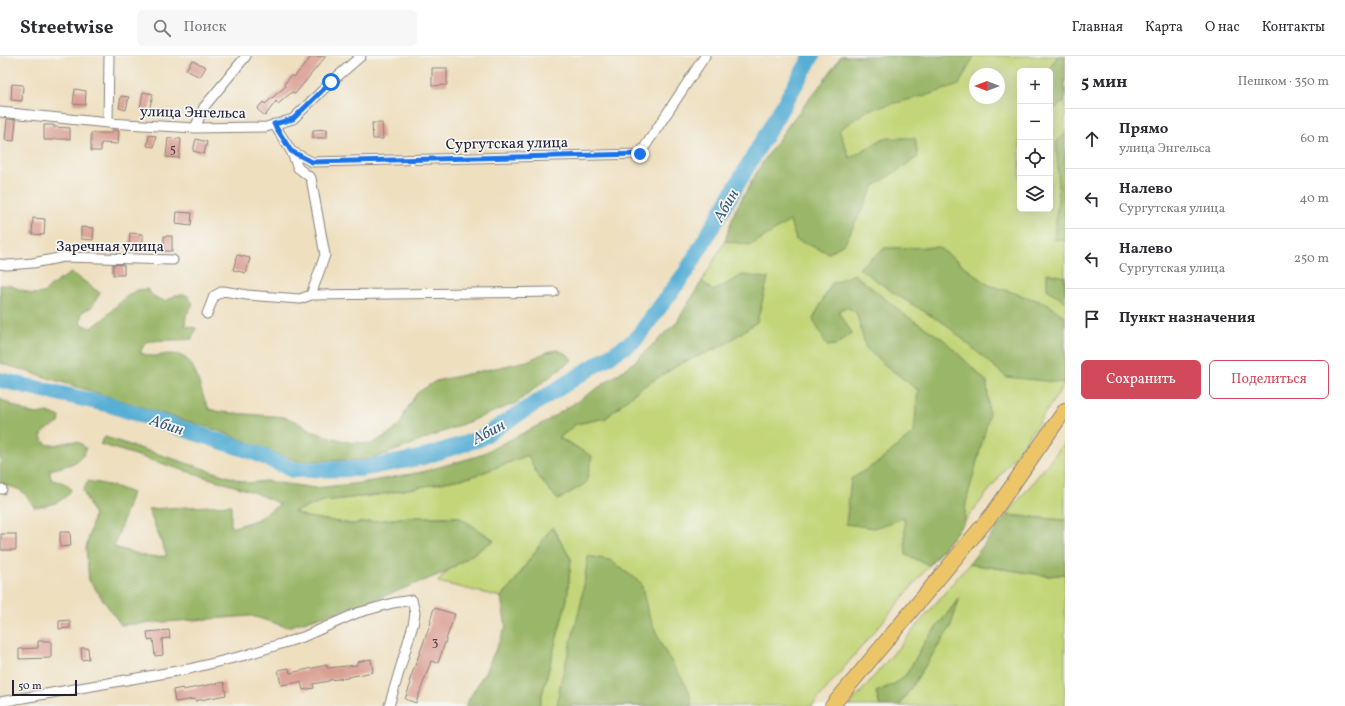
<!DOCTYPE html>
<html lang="ru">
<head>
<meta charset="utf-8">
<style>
  :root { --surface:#fff; --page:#f7f7f7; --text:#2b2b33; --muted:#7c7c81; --line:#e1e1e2; --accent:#d1495b }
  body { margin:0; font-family:Vollkorn,serif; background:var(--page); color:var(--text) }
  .controls { position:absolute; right:12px; top:12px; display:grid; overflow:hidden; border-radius:6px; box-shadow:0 4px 16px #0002 }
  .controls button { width:36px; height:36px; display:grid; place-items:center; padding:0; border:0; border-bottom:1px solid var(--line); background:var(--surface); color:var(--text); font:20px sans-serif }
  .compass { position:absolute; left:969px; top:12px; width:36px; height:36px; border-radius:50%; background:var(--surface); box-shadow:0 4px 16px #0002; rotate:270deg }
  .scale { position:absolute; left:12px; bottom:10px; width:65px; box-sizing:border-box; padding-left:4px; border:2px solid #22223b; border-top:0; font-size:11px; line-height:14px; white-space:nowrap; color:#22223b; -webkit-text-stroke:3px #f6f6f2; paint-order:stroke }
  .stop { position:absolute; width:12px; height:12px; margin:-9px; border:3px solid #1a73e8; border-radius:50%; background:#fff }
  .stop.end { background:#1a73e8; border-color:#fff; box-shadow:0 1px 4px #0008 }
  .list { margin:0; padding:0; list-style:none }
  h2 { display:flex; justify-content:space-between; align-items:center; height:52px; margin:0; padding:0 16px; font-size:17px }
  h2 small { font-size:13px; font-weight:400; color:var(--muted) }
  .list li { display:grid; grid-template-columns:26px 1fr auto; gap:12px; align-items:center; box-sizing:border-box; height:60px; padding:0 16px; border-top:1px solid var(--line) }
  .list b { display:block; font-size:15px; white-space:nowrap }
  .list p { margin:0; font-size:13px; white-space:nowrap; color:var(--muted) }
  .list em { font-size:13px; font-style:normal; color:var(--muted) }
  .actions { display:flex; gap:8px; padding:12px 16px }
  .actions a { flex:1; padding:9px 0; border:1px solid var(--accent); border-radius:6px; text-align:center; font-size:14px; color:var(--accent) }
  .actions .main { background:var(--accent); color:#fff }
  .icon { flex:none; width:22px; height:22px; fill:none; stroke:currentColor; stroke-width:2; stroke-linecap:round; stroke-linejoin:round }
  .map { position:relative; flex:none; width:1065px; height:650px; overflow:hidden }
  header { display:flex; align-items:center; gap:24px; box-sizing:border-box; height:56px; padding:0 20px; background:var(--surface); border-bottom:1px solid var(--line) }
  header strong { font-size:19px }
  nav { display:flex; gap:22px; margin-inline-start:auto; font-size:14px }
  .search { width:280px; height:36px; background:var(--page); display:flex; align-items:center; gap:10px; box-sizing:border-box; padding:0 14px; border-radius:6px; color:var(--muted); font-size:15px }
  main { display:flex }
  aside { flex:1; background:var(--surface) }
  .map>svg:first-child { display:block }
  .green { fill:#c3d578; stroke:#727c5a; fill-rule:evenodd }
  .forest { fill:#9ab668; stroke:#5e6c52 }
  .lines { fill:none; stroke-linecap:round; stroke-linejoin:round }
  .river { stroke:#58afd5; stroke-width:16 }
  .building { fill:#da9f93 }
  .minor-casing { stroke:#88807d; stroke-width:11 }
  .highway-casing { stroke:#88807d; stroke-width:16 }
  .minor { stroke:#fff; stroke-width:9 }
  .highway { stroke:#edc569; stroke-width:14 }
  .route { stroke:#1a73e8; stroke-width:5 }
  .labels { text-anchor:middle; stroke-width:3.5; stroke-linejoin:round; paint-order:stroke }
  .number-label { font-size:13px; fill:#504151 }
  .street-label { font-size:15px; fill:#22223b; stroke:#f6f6f2 }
  .water-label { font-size:16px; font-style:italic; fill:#385a79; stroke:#f6f6f2 }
</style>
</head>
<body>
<header>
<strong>Streetwise</strong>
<div class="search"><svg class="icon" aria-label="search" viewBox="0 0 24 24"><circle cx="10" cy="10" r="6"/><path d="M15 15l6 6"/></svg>Поиск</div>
<nav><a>Главная</a><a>Карта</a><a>О нас</a><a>Контакты</a></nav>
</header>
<main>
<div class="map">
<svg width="1065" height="650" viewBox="0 0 1065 650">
  <rect width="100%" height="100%" fill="#f6f6f2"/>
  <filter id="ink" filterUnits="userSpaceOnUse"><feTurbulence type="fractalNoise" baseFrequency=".025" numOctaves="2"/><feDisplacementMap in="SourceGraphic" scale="8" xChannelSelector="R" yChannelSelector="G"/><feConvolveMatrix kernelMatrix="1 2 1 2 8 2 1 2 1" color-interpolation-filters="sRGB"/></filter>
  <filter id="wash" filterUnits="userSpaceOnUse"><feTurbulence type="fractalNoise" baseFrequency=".012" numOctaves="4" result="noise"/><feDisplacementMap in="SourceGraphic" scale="16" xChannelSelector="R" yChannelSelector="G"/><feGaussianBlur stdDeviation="0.9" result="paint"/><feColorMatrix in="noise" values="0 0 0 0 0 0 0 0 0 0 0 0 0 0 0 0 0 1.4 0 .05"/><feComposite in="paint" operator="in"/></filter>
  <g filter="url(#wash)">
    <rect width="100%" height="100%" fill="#eedfbf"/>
    <path class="green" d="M841,0H1065V327C991,442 899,545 812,650H539L567,543L571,503L552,471L512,529L501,541L438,526L446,516L494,484L459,461H409L352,468L307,461L294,456L323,445L378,439L471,421L529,399L537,419L558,443L574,389L559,382L576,368L606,362L639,333L682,307L724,289L743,219L713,235L702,225L725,185L735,155ZM1020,15H1050V153H1020ZM975,18H999V42H975Z
      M1065,386V464L1007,459Z
      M969,508L1049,520L1065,518V650H899L950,572L959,543L925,586L906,619L894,628L876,636L880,650H849Z"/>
    <path class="forest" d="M841,0H974L959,29L931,38L868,54L839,74L850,102L884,82H915L918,101L874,130L845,187L829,197L796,184L790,165L751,189L725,185L735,155L762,107L790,67L834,12Z
      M1058,0H1065V45L1050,56V15H1047Z
      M1065,78V185L1054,183L1059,132L1056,86Z
      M938,191L989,229L1046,247L1065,261V327L1006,321L945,268L895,238L859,212L885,192Z
      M71,217C82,222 89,230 100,237L92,251L82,256L80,267L91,272L101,265L126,241L136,234L147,233L155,242L166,245L176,239H187L193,248L186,259L185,270L196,272L192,283C176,285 161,283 146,286L140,296C154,304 158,298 172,298C196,299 197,325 204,342C205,346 208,350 209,353L220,356L284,361L295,365L315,376L326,380L348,386L371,388L392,376L401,367L405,356L417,337L436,325L527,305L547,296L558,294L568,299L572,304L516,347L405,391L369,404L296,405L219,375L0,307V229H9L32,238L44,237L52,229Z
      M1047,217L1065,221V246L1047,233Z
      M854,218L905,259L943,283L987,326L989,360L966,447L964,467L929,509L906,499L904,462L874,472L846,468L851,423L880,405L914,376L918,334L885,309L866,292L856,256L846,251L838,256L852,277L836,289L827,290L813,263L831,228Z
      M743,219L768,222L757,266L724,289L682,307L639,333L606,362L576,368L559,382L592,400L586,427L558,444L537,419L528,399L471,421L378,439L323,445L294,456L307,461L352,468L409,461H459L494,484L446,516L374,544L287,571L252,560L121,569L89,524L86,492L94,459L83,435L88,425L114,430L132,437L114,491L149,501L167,500L148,453L231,449V472L256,464L280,448L253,436L100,388L105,381L248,427L266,425L315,432L361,427L422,416L478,400L545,366L595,334L632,308L676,267L702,225L713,235Z
      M0,343L27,356L37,358L48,356L60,361L59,367L44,375L41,381C50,402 73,373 86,393C82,408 64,410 50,414V419L52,424C60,426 67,426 71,434C65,446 47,451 34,451C22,433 21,432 0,429Z
      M1007,459L1065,464V518L1049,520L969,508Z
      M552,471L571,503L567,543L539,650H465L486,614L506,571L501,541L512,529Z
      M588,500L610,504L641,527L648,557L663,592L689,634L692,650H557L560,629L581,547Z
      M960,541L950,572L899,650H880L876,636L894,628L906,619L925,586Z"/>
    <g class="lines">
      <path class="river" d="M0,324L110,349L253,396L293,414L360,413L419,402L479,383L635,284L686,216L812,0"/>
    </g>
    <g id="blocks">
      <path class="building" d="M312,0H326L295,38L292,36L278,48L276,45L265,60L257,53L263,46L265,48L286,30L284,28L292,19L294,21Z
        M192,4L206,11L200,21L186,14Z
        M432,12H447V29L432,30Z
        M12,28L23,29L22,45L11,44Z
        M75,33L86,35L85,49L73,48Z
        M143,36L153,38L149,55L140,53Z
        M121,40L129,41L126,54L119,52Z
        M7,63L16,64L14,85L5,84Z
        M372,67H382L383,83H373Z
        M44,69H54V71L70,72V83H54V84H44Z
        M327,73V82H313V74Z
        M112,74L119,75L118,88L101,87V95H91V77H112Z
        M149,79L156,80L154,91L147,90Z
        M168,82L181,83L179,102L166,101Z
        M196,83L207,86L204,98L193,95Z
        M177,156L192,157L191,170L176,168Z
        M33,162L45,163L44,179L32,178Z
        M81,171L94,172L93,184L81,183Z
        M130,177L143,178V192H129Z
        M164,180H172V195H164Z
        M237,199L250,202L246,217L233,214Z
        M113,208L124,209V219H113Z
        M60,476H70L71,490L60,491Z
        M1,478H16V494H1Z
        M434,552L455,558L438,607L431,605L416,647L405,643L411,627L409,626L431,566L430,565Z
        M70,564V572L59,573V565Z
        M169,574L170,582L162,583L163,599L155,600L153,583L148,584L147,576Z
        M38,585H51V602L19,603V593L38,592Z
        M81,592H88L89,603L82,604Z
        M371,603L373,616L348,621V622L329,624V625L313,628L314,632L303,634L301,626L281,629L278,614L289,612L290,617L327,609V612L357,609V606Z
        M224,626L226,639L195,645V643L175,646L173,634L183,632V634Z"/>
    </g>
  </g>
  <g filter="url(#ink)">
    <use href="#blocks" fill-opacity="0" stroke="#88807d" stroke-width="1"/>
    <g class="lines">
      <g class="minor-casing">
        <path id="minor" d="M0,56L108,67L195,72L266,71L293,63L331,26L361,0
          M108,67L109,0
          M274,68L291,95L312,106L640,98L705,0
          M195,72L204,51L246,0
          M0,208L7,209L33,207L64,201L173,204
          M311,239L554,236
          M207,258L214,240L223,235L247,239L300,243L311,239L325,199L311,122L298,112L291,95
          M0,433H2
          M0,646L189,613L246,599L303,581L357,557L393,547L412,544L415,557L413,569L389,650"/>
      </g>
      <g class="highway-casing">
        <path id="highway" d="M832,650L993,457L1065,354"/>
      </g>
      <use href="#minor" class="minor"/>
      <use href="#highway" class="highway"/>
    </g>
  </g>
  <g class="lines" filter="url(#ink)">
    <path class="route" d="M331,26L293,63L274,68L291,95L312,106L640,98"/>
  </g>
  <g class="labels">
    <g class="number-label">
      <text x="173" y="97">5</text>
      <text x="435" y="590">3</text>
    </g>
    <g class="street-label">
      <text transform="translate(193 56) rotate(1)" y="5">улица Энгельса</text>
      <text transform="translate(507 87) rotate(-1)" y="5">Сургутская улица</text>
      <text x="110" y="195">Заречная улица</text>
    </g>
    <g class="water-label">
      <text transform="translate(725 149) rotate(-60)" y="6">Абин</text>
      <text transform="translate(167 368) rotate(18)" y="6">Абин</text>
      <text transform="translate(488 375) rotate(-28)" y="6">Абин</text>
    </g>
  </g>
</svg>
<div class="controls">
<button>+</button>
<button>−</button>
<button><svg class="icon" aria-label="locate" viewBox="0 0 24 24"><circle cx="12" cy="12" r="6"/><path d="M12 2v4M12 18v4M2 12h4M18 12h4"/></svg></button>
<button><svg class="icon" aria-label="layers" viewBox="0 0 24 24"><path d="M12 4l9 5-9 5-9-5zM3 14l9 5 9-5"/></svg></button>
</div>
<svg class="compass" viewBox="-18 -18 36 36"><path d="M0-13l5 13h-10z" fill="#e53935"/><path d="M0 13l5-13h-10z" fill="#7c7c81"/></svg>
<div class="scale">50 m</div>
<div class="stop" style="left:331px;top:26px"></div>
<div class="stop end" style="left:640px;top:98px"></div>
</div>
<aside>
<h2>5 мин<small>Пешком · 350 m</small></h2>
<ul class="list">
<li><svg class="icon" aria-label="ahead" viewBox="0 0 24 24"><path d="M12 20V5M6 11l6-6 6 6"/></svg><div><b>Прямо</b><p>улица Энгельса</p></div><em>60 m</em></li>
<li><svg class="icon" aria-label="left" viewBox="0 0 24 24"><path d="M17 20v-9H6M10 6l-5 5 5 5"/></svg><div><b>Налево</b><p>Сургутская улица</p></div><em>40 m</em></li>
<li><svg class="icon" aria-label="left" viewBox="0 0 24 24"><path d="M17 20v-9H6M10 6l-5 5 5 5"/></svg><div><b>Налево</b><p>Сургутская улица</p></div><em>250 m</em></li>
<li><svg class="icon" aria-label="arrive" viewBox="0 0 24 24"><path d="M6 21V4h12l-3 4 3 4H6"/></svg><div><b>Пункт назначения</b></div></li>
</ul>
<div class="actions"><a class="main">Сохранить</a><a>Поделиться</a></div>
</aside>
</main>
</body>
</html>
